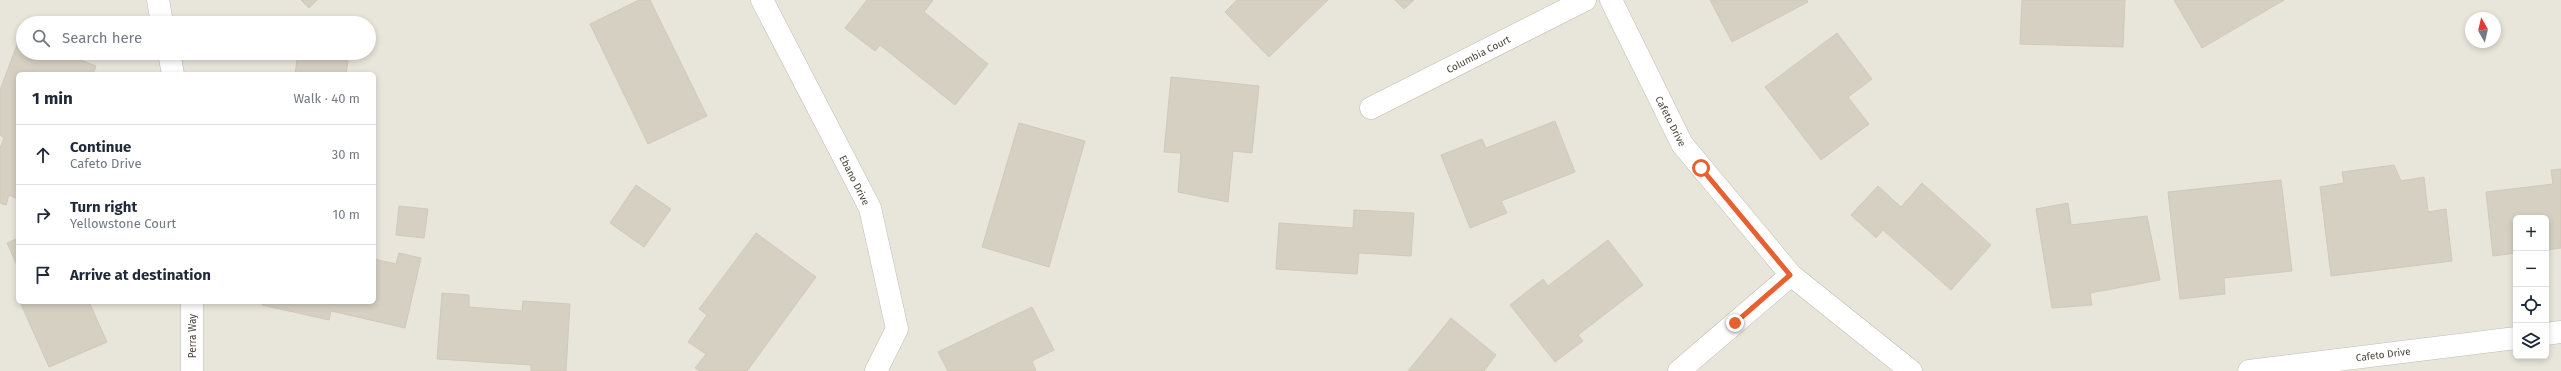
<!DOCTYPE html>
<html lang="en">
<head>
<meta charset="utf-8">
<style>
  :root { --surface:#fff; --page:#f2f2f3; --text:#1f2937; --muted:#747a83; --line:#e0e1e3 }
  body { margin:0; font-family:"Fira Sans",sans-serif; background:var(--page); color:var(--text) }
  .controls { position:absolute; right:12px; bottom:12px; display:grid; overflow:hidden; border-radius:6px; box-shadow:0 2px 6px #0003 }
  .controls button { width:36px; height:36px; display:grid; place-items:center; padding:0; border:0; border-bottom:1px solid var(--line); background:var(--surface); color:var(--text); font:20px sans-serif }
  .compass { position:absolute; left:2465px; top:12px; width:36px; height:36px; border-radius:50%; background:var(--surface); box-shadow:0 2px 6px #0003; rotate:352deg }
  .stop { position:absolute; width:12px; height:12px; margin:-9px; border:3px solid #e86030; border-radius:50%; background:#fff }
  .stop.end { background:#e86030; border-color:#fff; box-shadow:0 1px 4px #0008 }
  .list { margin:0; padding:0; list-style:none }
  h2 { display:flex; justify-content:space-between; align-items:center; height:52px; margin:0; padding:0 16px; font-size:17px }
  h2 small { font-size:13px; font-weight:400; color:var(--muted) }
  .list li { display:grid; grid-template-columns:26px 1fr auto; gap:12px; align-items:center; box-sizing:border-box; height:60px; padding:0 16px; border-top:1px solid var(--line) }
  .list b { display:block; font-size:15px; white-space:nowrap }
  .list p { margin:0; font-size:13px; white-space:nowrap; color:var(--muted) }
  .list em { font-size:13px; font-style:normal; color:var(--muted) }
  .icon { flex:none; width:22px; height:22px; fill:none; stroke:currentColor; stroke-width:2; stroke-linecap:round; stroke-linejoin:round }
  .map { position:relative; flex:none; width:2561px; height:371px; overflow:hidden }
  .search { position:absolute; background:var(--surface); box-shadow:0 2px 6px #0003; left:16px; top:16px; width:360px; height:44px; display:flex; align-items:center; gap:10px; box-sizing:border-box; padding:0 14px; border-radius:22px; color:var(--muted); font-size:15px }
  .panel { position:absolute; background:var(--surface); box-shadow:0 2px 6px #0003; left:16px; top:72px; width:360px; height:232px; border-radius:6px }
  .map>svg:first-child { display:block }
  .residential { fill:#e8e6db; fill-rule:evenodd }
  .building { fill:#d6d0c3; stroke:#d0c9b6 }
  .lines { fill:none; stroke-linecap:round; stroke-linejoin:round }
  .minor-casing { stroke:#c0bcaf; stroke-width:23 }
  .minor { stroke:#fff; stroke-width:22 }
  .route { stroke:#e86030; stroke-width:5 }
  .labels { text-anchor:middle; stroke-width:4; stroke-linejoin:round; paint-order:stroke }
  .street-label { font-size:10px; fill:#49453a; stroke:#fff }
</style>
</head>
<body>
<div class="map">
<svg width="2561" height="371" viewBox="0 0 2561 371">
  <rect width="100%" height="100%" fill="#f5f3ec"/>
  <path class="residential" d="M0,0H2561V371H0ZM2471,18H2495V42H2471ZM23,23H369V53H23ZM18,74H374V302H18ZM2516,218H2546V356H2516Z"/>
  <path class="building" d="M301,0H317L309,8Z
    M639,0H650L707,116L648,144L590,24Z
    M867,0H933L924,12L988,64L955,105L880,45L875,51L845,28Z
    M1237,0H1328L1269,57L1225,12Z
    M1395,0H1414L1404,9Z
    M1710,0H1807L1808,2L1732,42Z
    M2022,0H2125L2123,47L2020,44Z
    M2174,0H2284L2202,48Z
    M1837,33L1872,79L1848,97L1869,124L1821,160L1765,87Z
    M20,37L23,38V53H62L96,66L93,74H18V199L9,195L6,205L0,203V148L4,138L0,135V90Z
    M298,53L348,61L346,74H295Z
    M1171,77L1259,86L1252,153L1233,151L1228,202L1178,192L1181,153L1164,152Z
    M1555,121L1575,172L1501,201L1507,213L1470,228L1441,155L1482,139L1486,148Z
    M1019,123L1085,141L1049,267L982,247Z
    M2394,165L2401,181L2424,177L2428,212L2446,209L2452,261L2331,276L2320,187L2344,183L2342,172Z
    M2561,169V248L2546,250V218H2516V253L2493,256L2486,192L2553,184L2551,170Z
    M2281,180L2292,271L2224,278L2225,294L2180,299L2168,192Z
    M1922,183L1991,245L1951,290L1883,230L1876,238L1851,215L1878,186L1901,207Z
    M636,185L671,209L644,247L610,223Z
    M2068,203L2071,225L2147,216L2160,280L2090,293L2092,305L2052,308L2036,209Z
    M399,206L428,209L424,238L396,235Z
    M1354,210L1414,213L1411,256L1359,253L1357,274L1276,269L1279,223L1353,228Z
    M756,233L816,277L747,371H700L695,368L706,354L688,342L707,315L699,309Z
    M18,238V267L7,243Z
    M1608,240L1643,285L1578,335L1583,341L1555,362L1510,305L1543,279L1548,286Z
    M399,253L421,258L405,328L331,311L329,320L262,305L263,302H374V259L396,264Z
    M442,293L469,295V307L522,311L523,301L570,304L566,371H531V365L437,359Z
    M20,302H89L107,342L49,367Z
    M1032,307L1054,350L1032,361L1036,371H948L938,352Z
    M1451,318L1496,355L1484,371H1408Z"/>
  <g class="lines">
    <g class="minor-casing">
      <path id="minor" d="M158,0L162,23
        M762,0L870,208L897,329L876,371
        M1611,0L1682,144L1791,275L1911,371
        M169,53L173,74
        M1371,108L1585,0
        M2546,334L2561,332
        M192,371V302
        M1679,371L1791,275
        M2249,371L2516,338"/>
    </g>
    <use href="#minor" class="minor"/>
  </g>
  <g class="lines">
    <path class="route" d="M1701,168L1790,275L1735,323"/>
  </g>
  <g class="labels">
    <g class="street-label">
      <text transform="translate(1478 54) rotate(-27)" y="4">Columbia Court</text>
      <text transform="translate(1671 121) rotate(63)" y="4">Cafeto Drive</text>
      <text transform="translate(855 180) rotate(63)" y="4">Ebano Drive</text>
      <text transform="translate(192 336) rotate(-90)" y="4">Perra Way</text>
      <text transform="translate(2383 354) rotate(-7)" y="4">Cafeto Drive</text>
    </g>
  </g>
</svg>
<div class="controls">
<button>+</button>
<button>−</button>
<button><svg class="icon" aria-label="locate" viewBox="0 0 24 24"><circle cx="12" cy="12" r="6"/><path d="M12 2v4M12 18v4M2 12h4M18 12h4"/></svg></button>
<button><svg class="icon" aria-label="layers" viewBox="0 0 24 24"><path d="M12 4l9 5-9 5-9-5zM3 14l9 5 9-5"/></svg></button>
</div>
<svg class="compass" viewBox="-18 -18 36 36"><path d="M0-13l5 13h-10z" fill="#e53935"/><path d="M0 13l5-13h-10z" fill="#747a83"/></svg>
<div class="stop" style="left:1701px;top:168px"></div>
<div class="stop end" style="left:1735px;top:323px"></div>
<div class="search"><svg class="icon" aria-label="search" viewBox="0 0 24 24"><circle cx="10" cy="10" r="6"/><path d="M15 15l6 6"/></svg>Search here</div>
<section class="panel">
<h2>1 min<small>Walk · 40 m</small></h2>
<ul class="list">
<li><svg class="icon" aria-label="ahead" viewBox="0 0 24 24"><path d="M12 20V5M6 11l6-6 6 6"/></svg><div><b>Continue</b><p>Cafeto Drive</p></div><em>30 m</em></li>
<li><svg class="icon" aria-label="right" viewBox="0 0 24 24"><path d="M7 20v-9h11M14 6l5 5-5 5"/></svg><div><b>Turn right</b><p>Yellowstone Court</p></div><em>10 m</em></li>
<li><svg class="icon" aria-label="arrive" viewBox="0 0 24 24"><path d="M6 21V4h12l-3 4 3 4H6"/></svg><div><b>Arrive at destination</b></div></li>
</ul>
</section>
</div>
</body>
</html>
